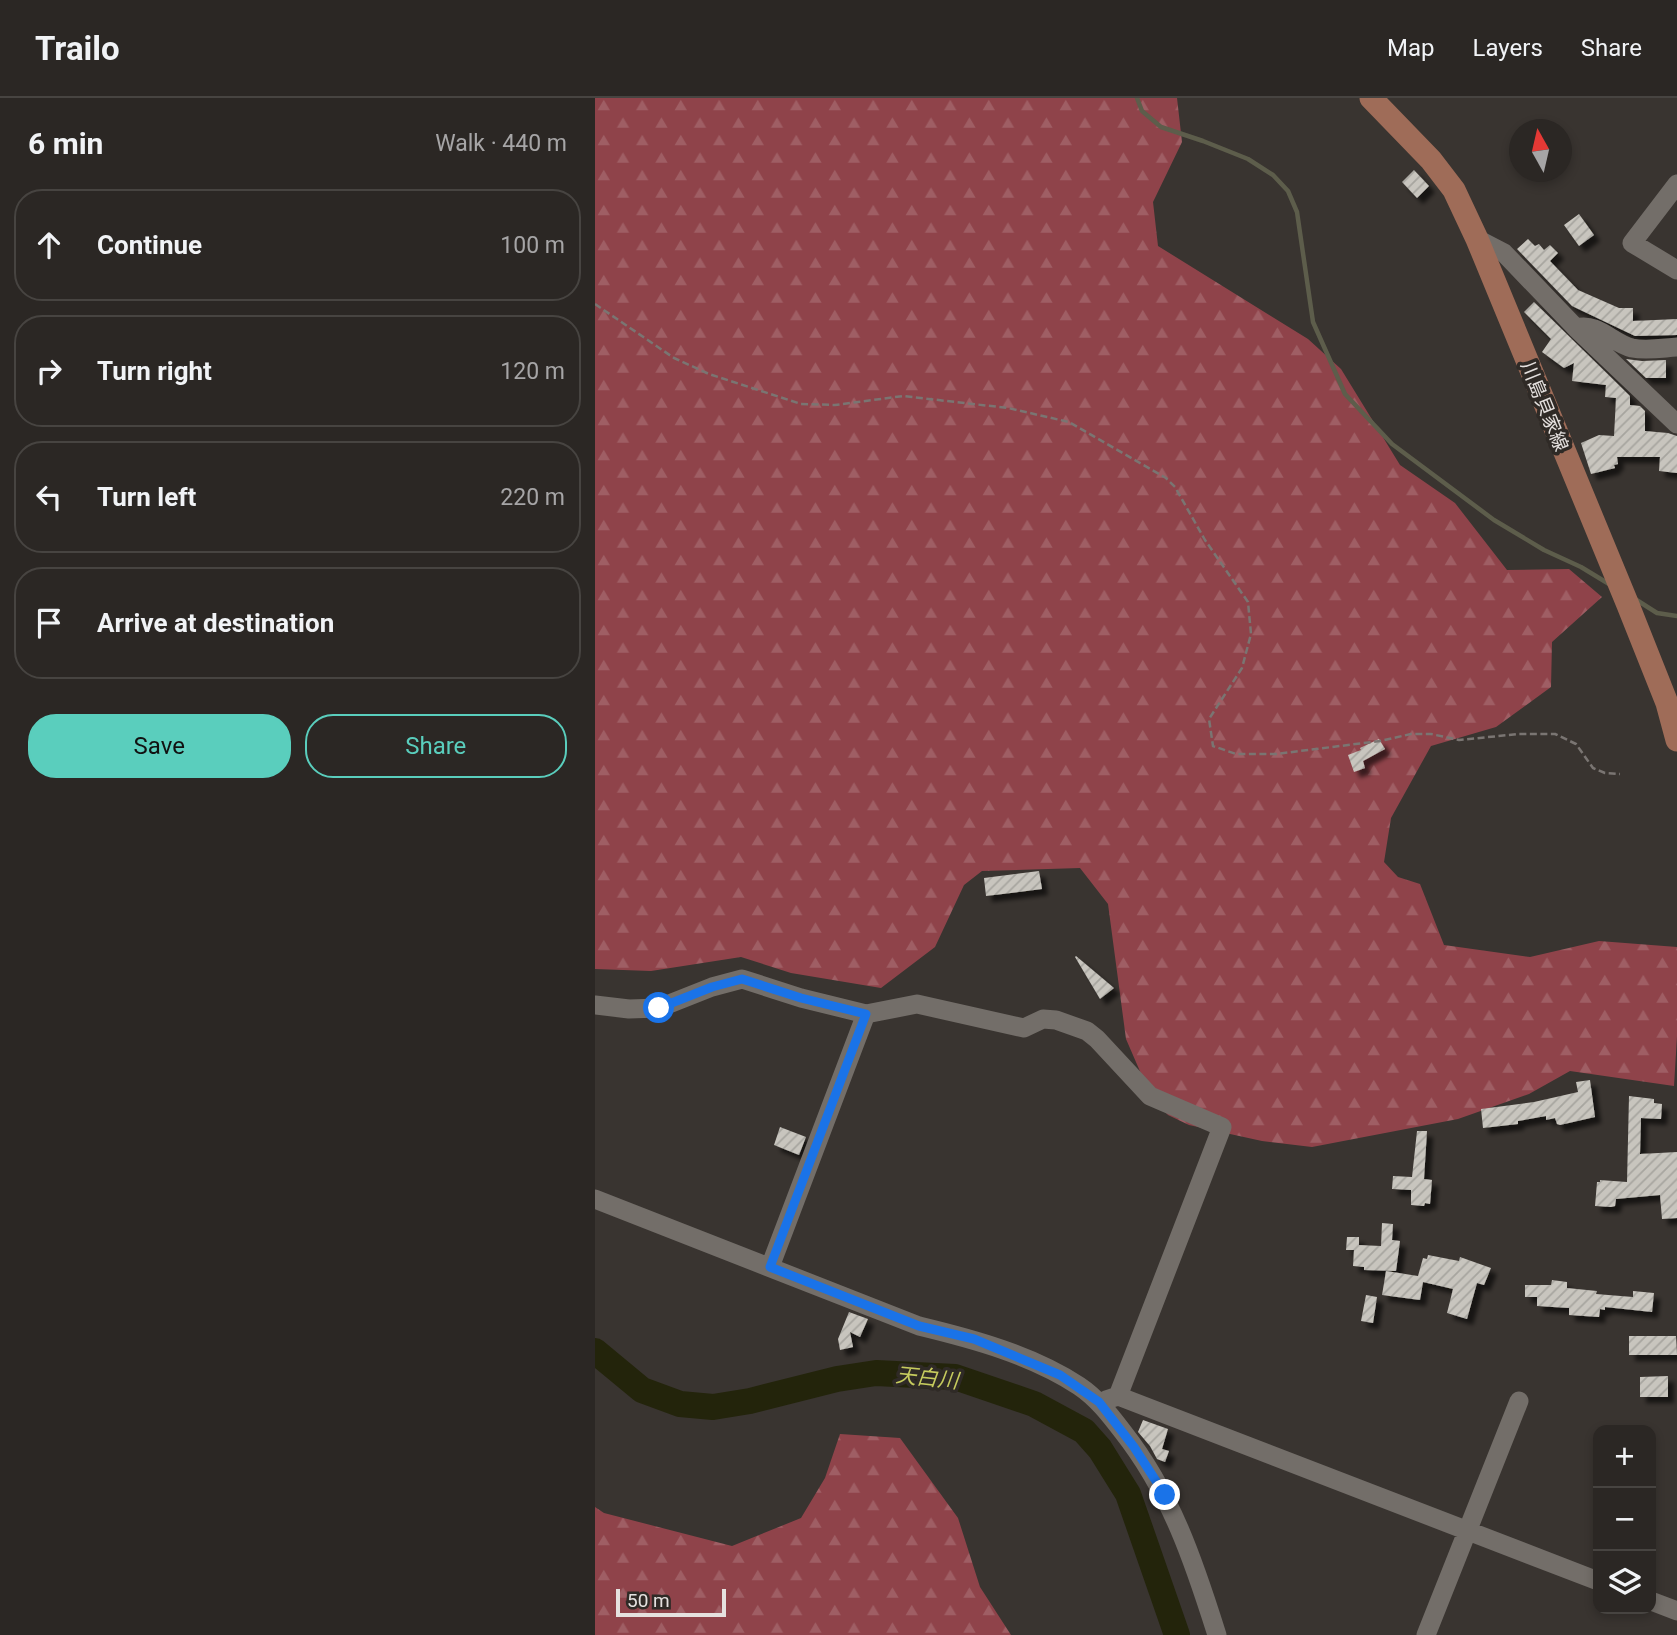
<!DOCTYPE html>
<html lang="en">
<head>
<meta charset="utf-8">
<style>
  :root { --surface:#2b2724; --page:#332f2c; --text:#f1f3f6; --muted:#a6a5a6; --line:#474441; --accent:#5acebd }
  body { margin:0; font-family:Roboto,"Noto Sans JP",sans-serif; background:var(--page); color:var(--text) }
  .controls { position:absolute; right:21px; bottom:21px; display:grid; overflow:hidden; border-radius:14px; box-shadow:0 4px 10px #0003 }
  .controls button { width:63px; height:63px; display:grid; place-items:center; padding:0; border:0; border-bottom:2px solid var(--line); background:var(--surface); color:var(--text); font:35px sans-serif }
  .compass { position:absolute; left:914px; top:21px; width:63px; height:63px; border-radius:50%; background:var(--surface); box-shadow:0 4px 10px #0003; rotate:352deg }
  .scale { position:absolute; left:21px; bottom:18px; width:110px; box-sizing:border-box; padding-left:7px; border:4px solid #e5e1df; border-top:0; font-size:19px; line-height:24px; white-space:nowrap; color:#e5e1df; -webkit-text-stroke:5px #2f2a26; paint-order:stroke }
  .stop { position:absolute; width:21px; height:21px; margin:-16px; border:5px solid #1a73e8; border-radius:50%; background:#fff }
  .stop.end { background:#1a73e8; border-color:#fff; box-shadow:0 2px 7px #0008 }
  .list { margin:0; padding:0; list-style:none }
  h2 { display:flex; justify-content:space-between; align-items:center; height:91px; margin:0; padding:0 28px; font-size:30px }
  h2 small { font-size:23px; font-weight:400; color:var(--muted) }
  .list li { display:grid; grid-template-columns:46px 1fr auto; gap:21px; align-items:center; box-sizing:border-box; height:112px; margin:0 14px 14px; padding:0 14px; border:2px solid var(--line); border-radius:28px }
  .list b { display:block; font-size:26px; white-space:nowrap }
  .list em { font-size:23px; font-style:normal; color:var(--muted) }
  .actions { display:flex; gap:14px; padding:21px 28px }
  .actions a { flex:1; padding:16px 0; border:2px solid var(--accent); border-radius:28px; text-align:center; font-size:24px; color:var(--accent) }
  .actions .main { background:var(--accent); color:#111 }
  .icon { flex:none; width:38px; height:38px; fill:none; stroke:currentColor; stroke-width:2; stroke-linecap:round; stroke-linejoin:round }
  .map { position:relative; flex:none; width:1082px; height:1537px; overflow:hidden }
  header { display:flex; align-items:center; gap:42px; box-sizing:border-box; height:98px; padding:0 35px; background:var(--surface); border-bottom:2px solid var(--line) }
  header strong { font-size:33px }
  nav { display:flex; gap:38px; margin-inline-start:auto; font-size:24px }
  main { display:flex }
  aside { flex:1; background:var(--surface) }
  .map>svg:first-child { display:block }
  .forest { fill:url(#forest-firs) }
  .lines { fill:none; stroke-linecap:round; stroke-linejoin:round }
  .stream { stroke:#5d5d4b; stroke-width:4.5 }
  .river { stroke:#23240b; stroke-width:26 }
  .building { fill:url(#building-hatch); filter:url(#shadow) }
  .path { stroke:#7a7572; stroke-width:2.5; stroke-dasharray:7 3.5; stroke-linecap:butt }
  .minor { stroke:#736e69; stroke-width:19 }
  .major { stroke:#9f6c58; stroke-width:23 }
  .route { stroke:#1a73e8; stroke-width:9 }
  .labels { text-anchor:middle; stroke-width:7; stroke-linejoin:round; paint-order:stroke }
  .street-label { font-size:19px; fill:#e5e1df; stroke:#2f2a26 }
  .water-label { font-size:21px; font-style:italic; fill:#c6cb5e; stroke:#2f2a26 }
</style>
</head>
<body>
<header>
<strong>Trailo</strong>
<nav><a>Map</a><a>Layers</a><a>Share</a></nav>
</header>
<main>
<aside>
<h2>6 min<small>Walk · 440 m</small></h2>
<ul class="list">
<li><svg class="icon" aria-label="ahead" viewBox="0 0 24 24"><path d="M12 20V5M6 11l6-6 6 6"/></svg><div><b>Continue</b></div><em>100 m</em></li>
<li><svg class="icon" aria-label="right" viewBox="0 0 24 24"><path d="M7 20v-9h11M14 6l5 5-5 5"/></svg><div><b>Turn right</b></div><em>120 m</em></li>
<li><svg class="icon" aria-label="left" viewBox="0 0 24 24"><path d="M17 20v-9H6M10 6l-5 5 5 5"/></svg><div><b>Turn left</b></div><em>220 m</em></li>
<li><svg class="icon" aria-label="arrive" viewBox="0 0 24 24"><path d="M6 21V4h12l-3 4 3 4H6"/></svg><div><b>Arrive at destination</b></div></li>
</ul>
<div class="actions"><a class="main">Save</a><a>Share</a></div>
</aside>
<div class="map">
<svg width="1082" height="1537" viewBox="0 0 1082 1537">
  <defs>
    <pattern id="forest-firs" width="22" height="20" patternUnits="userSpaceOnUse" patternTransform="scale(1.75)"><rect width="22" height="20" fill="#8f434a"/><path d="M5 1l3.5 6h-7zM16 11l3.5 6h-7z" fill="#9f5e64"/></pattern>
    <pattern id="building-hatch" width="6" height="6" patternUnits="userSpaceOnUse" patternTransform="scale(1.75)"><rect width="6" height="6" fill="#c8c5be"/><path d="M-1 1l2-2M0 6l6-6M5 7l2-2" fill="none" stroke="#a7a59f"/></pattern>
    <filter id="shadow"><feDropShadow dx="6" dy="6" stdDeviation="2" flood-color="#0009"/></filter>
  </defs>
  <rect width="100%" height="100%" fill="#393430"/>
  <path class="forest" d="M0,0H582L587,44L558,104L563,148L713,241L746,271L805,367L860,405L912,472L974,471L1007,499L957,544L956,589L901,629L836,648L796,720L789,764L803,779L825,786L849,847L935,859L1004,843L1082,849V938L1079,988L975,973L934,996L863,1021L717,1049L667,1043L594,1027L573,1017L557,1001L531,941L513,806L485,770L387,773L369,787L340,849L286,890L196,875L146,859L56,873L0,871Z
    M245,1336L305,1340L363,1420L385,1489L416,1537H0V1409L9,1415L137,1448L206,1420L230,1380Z"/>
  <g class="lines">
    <path class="stream" d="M542,0L547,13L566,29L608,43L653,61L678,77L693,93L702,114L718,224L750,296L797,346L899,422L949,452L986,469L1014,486
      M1040,501L1062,515L1082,518"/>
    <path class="river" d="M0,1253L47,1292L85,1306L118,1309L155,1303L242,1281L281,1275L360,1279L439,1306L489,1333L505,1351L533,1396L582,1537"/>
  </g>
  <path class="building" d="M819,72L834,88L822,100L807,84Z
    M984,116L999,137L984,148L969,127Z
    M933,141L940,148L944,146L949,152L955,147L963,155L955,163L983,192L1024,210H1038V223L1082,221V237L1040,238L977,208L922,151Z
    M939,204L1035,298V307L1045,308L1050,313V333L1073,335L1082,338V375L1064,373L1065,359H1022L1023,366L1019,367L1020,370L996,376L986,345L1004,337L1019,338L1021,300L1010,299L1011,287L977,283L979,265L969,270L947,254L956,241L929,214Z
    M1031,261L1047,263L1071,262V280H1051Z
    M784,641L790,651L768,663L770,670L759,674L753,657L766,652L765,650Z
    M444,773L447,791L391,798L389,780Z
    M481,858L519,890L505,901L480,859Z
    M995,982L1000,1019L965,1027L962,1026L960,1020L951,1022V1018L923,1023V1026L888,1030L886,1011L939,1004L983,994L981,984Z
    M1034,998L1059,1001V1005L1067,1006L1066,1021L1046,1020L1045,1056L1082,1054V1120L1067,1121L1065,1097L1021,1101L1020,1108L1016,1109L1000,1108L1002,1084H1005V1082L1032,1084Z
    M185,1029L211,1039L204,1057L179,1047Z
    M822,1033H832L829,1081L837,1082L835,1106L830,1105L829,1108L816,1107V1092L797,1091L798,1078L817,1079Z
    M787,1125L798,1126L797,1142L805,1143L801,1173L769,1172V1169L758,1168L759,1152H751L752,1139H764V1147L786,1148Z
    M833,1157L864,1163L865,1159L896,1170L889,1187L882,1185L872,1221L852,1215L858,1191L828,1184L825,1202L787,1197L791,1173L823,1178L828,1160L832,1161Z
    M957,1182L972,1184V1190L1002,1193L1001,1196L1038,1199V1193L1059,1195L1057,1214L1010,1209V1212L1005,1211L1004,1219L974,1217V1210L942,1208V1199H930V1187H956Z
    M771,1197L782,1199L778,1225L766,1223Z
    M254,1214L273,1221L265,1239L255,1234L258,1249L245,1252L243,1241Z
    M1034,1238H1081L1082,1257H1034Z
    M1073,1278V1299H1045V1279Z
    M548,1322L573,1331L567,1351L574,1353L570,1364L562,1361L555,1348L543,1334Z"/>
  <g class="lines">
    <path class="path" d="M0,206L79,260L114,276L206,306L240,307L308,298L413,310L474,324L571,380L580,389L610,442L653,504L656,536L647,570L614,621L618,648L641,656H681L785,643L816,636H836L864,642L924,636H960L981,646L998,670L1010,675L1025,676"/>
    <path class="minor" d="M1082,86L1037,145L1082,172
      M882,141L909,155L981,230L1082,326
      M981,230C1003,224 1017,245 1037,250C1052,253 1067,250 1082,249
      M0,907L34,911L64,910L117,889L147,881L206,900L271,916L322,906L429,930L448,921L461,922L492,933L502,941L555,998L627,1029L523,1298
      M0,1101L324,1228C378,1241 437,1257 484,1288C502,1300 515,1317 528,1334C576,1395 599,1464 622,1537
      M175,1169L271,916
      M511,1302L523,1298L1003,1483
      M1056,1503L1082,1513
      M831,1537L924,1303"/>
    <path class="major" d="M776,0L836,62L859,92L882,141L1033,507L1072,605L1082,642"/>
  </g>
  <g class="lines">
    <path class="route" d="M64,910L117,889L147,881L206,900L271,916L175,1169L324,1228L379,1241L465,1277L504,1304L539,1349L570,1397"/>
  </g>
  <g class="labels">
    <g class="street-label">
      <text transform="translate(950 308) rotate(68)" y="7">川島貝家線</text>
    </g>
    <g class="water-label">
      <text transform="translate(332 1280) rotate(6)" y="7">天白川</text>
    </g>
  </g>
</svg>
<div class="controls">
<button>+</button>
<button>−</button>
<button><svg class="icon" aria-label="layers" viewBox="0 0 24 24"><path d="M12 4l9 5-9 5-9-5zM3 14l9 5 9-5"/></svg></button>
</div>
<svg class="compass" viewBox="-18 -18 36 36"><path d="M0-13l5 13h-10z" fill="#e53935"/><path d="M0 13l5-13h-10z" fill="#a6a5a6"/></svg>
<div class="scale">50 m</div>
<div class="stop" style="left:64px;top:910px"></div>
<div class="stop end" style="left:570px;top:1397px"></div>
</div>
</main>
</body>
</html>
